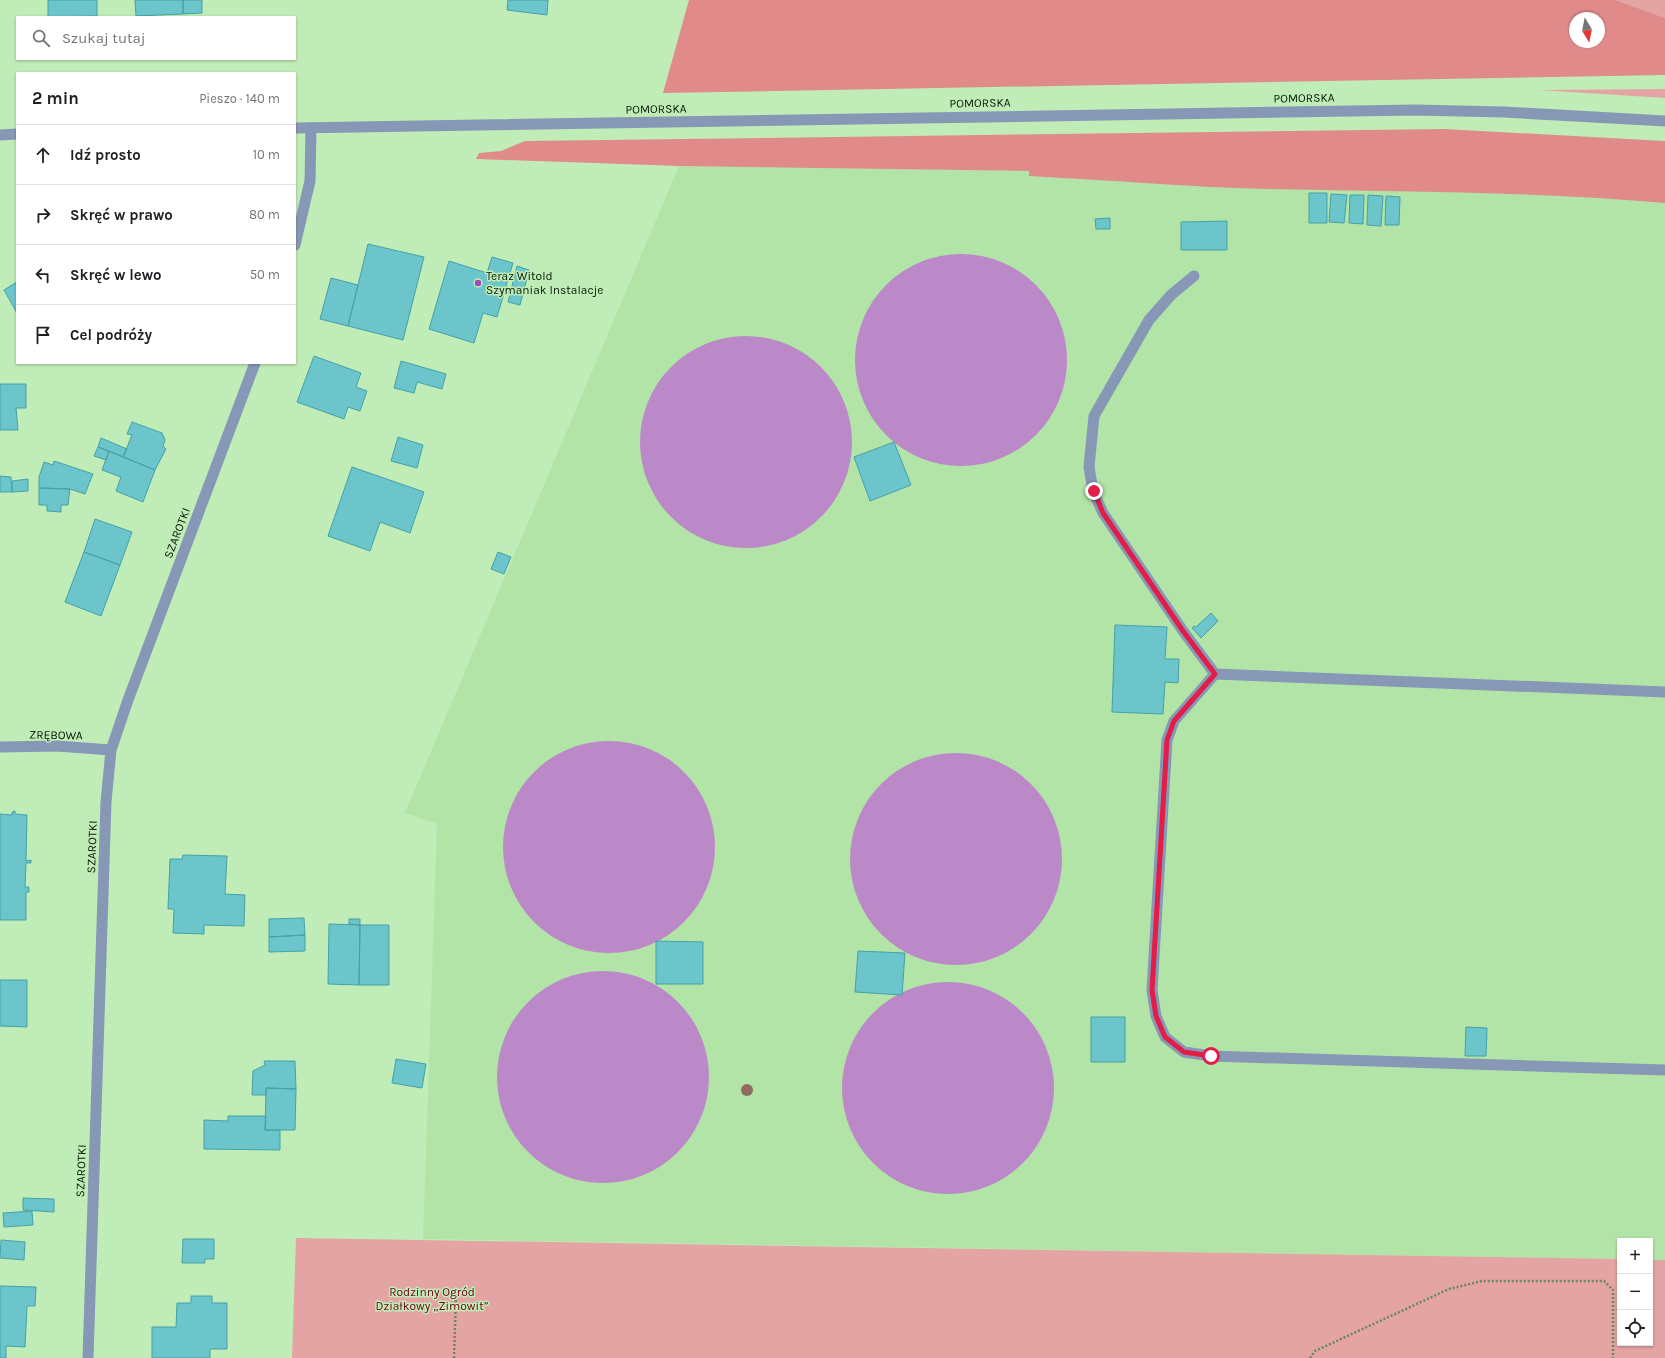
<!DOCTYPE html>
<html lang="pl">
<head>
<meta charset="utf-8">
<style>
  :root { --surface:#fff; --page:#f6f6f6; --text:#202124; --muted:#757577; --line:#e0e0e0 }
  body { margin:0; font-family:Karla,sans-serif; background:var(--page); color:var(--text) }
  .controls { position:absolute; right:12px; bottom:12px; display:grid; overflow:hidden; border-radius:0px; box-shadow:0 1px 3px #0004 }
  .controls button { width:36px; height:36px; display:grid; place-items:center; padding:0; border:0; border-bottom:1px solid var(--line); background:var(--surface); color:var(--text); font:20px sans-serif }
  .compass { position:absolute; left:1569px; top:12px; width:36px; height:36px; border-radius:50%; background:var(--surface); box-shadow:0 1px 3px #0004; rotate:170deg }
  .stop { position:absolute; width:12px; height:12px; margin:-9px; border:3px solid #e11d48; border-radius:50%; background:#fff }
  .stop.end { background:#e11d48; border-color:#fff; box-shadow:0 1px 4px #0008 }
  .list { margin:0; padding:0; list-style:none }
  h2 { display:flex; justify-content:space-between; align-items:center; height:52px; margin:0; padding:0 16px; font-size:17px }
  h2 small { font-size:13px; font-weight:400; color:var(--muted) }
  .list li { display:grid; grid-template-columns:26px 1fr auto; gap:12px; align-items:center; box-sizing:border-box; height:60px; padding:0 16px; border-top:1px solid var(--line) }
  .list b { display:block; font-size:15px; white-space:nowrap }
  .list em { font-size:13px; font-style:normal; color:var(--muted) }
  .icon { flex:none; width:22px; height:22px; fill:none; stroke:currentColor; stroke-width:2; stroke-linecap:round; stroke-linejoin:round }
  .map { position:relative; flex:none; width:1665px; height:1358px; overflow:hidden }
  .search { position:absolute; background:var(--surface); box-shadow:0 1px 3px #0004; left:16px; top:16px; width:280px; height:44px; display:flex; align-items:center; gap:10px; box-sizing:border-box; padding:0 14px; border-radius:0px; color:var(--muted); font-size:15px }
  .panel { position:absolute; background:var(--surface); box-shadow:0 1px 3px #0004; left:16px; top:72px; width:280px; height:292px; border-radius:0px }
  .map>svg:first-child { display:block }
  .built { fill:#b2e4a8 }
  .green { fill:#e3a4a3 }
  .forest { fill:#e08a8a; fill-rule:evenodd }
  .water { fill:#bc89c8 }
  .building { fill:#6bc5ca; stroke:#45a1a6 }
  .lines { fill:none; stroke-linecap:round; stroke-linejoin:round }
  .path { stroke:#688762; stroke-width:2.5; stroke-dasharray:2 2; stroke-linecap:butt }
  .service { stroke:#8698b5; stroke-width:11 }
  .minor { stroke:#8698b5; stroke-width:11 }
  .tertiary { stroke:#8698b5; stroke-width:11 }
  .tree { fill:#926b5f }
  .route { stroke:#e11d48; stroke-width:5 }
  .poi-dot { fill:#a249b5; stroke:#c0edb7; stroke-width:1.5 }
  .labels { text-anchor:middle; stroke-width:3; stroke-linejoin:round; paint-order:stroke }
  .street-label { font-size:12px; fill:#091906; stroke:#c0edb7 }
  .poi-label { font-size:12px; fill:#091906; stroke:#c0edb7; text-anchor:start }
  .park-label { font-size:12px; fill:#6d0017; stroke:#c0edb7 }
</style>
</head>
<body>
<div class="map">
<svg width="1665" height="1358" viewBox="0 0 1665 1358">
  <rect width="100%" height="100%" fill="#c0edb7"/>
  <path class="built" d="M679,166L1029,171V176L1264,189L1476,191L1591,196L1665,203V1260H1650V1241H1620V1259L423,1239L437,824L405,813Z"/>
  <path class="green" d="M1616,0H1665V18Z
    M1665,89V98L1538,90Z
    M296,1238L1620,1259V1343H1650V1260H1665V1358H292Z"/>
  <path class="forest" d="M689,0H1616L1665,18V75L663,93ZM1575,18H1599V42H1575Z
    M1444,129L1665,141V203C1532,191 1399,192 1265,189C1187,187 1108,180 1029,176V171L679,166L476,159L479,153L501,151L525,141Z"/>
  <path class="water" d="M855 360a106 106 0 1 1 212 0a106 106 0 1 1-212 0Z
    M640 442a106 106 0 1 1 212 0a106 106 0 1 1-212 0Z
    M503 847a106 106 0 1 1 212 0a106 106 0 1 1-212 0Z
    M850 859a106 106 0 1 1 212 0a106 106 0 1 1-212 0Z
    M497 1077a106 106 0 1 1 212 0a106 106 0 1 1-212 0Z
    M842 1088a106 106 0 1 1 212 0a106 106 0 1 1-212 0Z"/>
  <path class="building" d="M48,0H97V16L48,17Z
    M135,0H183V14L136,16Z
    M183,0H202V13L183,14Z
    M508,0H548L547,15L507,10Z
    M1309,193H1327V223H1309Z
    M1331,194L1347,195L1344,223L1329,222Z
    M1350,195H1364L1363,224L1349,223Z
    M1368,195L1383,196L1381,226L1367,225Z
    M1386,196L1400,197L1399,225H1385Z
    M1110,218V229H1096L1095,219Z
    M1227,221V250H1181V222Z
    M368,244L424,257L403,340L348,326Z
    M492,257L513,263L497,317L483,313L474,343L429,329L449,261L487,273Z
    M517,266L529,270L520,305L508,302Z
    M331,278L358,285L348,326L320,319Z
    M17,282V313L4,290Z
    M314,356L361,373L356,387L367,391L360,411L348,407L344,419L297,402Z
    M401,361L446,374L442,389L417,382L414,393L394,388Z
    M0,384H26V408H16L18,430H0Z
    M132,422L162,433L165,440L163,446L166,449L155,470L123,457L132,435L127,434Z
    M398,437L423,445L417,468L391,461Z
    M101,438L127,449L123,457L98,447Z
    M894,442L911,485L870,501L854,457Z
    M98,447L109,451L106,460L94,456Z
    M109,451L155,470L143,502L116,491L121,477L102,470Z
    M54,461L93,474L85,494L70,489L39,488V477L44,462L53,465Z
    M352,467L424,492L410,533L380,522L370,551L328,536Z
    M0,476L11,477L12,492H0Z
    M28,479V491L12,492V481Z
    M39,488L70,489L68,505H61V512L47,511V505H39Z
    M95,519L132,532L120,565L84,552Z
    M84,552L120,565L101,616L65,602Z
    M498,552L511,557L504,574L491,569Z
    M1211,613L1218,621L1201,638L1192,628L1194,626L1196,627Z
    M1115,625L1167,627L1165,659H1179L1178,683L1165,682L1163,714L1112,712Z
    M15,811V814L27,815L26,861L31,860V863H26L25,887H29V892H26V920H0V814L12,815V812Z
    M183,855L227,856L225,894L245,895L244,926L204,925V934L173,933L174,909H168L170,859H182Z
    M304,918L305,935L269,937V919Z
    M349,919H360V925L349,924Z
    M329,924L360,925L359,985L328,984Z
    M360,925H389V985H359Z
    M305,935V951L269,952V937Z
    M656,941L703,942V984H656Z
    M858,951L905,953L902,995L855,992Z
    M0,980H27V1027L0,1026Z
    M1091,1017H1125V1062H1091Z
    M1466,1027L1487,1028L1486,1056H1465Z
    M396,1059L426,1064L422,1088L392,1083Z
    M264,1061H295L296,1089L266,1088V1095H252L253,1071L265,1065Z
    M266,1088L296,1089L295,1130H265Z
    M228,1116H266L265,1130H280V1150L204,1149V1120L228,1121Z
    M23,1198L54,1199V1212L23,1210Z
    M32,1211L33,1225L4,1227L3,1213Z
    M183,1239H214V1259H205V1263H182Z
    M1,1240L25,1242L24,1260L0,1258Z
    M0,1286L36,1287L35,1306H27L25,1347L6,1346V1358H0Z
    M191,1296H212V1303H227V1349H210V1358H152V1327H176L177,1303H191Z"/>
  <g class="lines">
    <path class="path" d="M454,1358L456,1295
      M1310,1358L1315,1351L1449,1289L1482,1281H1604L1613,1290V1358"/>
    <path class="service" d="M1194,276L1171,295L1149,320L1094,416L1089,467L1093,491L1103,513L1183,631L1215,674
      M1215,674L1174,721L1167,740L1152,990L1156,1016L1165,1037L1184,1052L1211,1056L1665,1070
      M1215,674L1665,692"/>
    <path class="minor" d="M295,245L310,181L311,128
      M0,747L57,746L111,750
      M88,1358L106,802L111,750L128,700L255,363"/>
    <path class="tertiary" d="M295,128L1415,110L1504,112L1665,121
      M0,135L17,134"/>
  </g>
  <circle class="tree" cx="747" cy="1090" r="6"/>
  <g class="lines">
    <path class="route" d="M1094,491L1103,513L1183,631L1215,674L1174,721L1167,740L1152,990L1156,1016L1165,1037L1184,1052L1211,1056"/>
  </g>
  <circle class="poi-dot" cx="478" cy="283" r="4"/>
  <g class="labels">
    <g class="street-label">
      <text transform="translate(1304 98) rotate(-1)" y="4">POMORSKA</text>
      <text transform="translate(980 103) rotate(-1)" y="4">POMORSKA</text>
      <text transform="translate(656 109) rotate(-1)" y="4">POMORSKA</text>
      <text transform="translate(177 533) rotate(-69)" y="4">SZAROTKI</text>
      <text transform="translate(56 735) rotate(1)" y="4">ZRĘBOWA</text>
      <text transform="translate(92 847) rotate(-88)" y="4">SZAROTKI</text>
      <text transform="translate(81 1171) rotate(-88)" y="4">SZAROTKI</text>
    </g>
    <g class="poi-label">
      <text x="486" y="280">Teraz Witold<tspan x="486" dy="14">Szymaniak Instalacje</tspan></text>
    </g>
    <g class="park-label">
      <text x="432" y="1296">Rodzinny Ogród<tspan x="432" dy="14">Działkowy „Zimowit”</tspan></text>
    </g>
  </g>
</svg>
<div class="controls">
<button>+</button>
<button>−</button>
<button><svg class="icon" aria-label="locate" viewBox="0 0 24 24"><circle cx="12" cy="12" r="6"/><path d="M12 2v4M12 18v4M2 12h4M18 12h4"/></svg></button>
</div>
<svg class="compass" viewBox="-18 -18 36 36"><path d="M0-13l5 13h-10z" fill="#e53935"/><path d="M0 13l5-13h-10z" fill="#757577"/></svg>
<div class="stop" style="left:1211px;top:1056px"></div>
<div class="stop end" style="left:1094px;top:491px"></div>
<div class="search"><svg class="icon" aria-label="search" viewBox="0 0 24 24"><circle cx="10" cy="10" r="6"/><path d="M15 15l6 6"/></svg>Szukaj tutaj</div>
<section class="panel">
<h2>2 min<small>Pieszo · 140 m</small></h2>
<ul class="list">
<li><svg class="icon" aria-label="ahead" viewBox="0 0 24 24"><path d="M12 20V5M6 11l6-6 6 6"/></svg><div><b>Idź prosto</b></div><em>10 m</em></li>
<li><svg class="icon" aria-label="right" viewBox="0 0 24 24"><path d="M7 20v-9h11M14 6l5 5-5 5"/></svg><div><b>Skręć w prawo</b></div><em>80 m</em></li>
<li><svg class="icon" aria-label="left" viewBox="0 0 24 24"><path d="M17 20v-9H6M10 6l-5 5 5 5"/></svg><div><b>Skręć w lewo</b></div><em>50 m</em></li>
<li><svg class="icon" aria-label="arrive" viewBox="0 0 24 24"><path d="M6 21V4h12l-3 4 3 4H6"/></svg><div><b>Cel podróży</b></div></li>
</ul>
</section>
</div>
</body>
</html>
